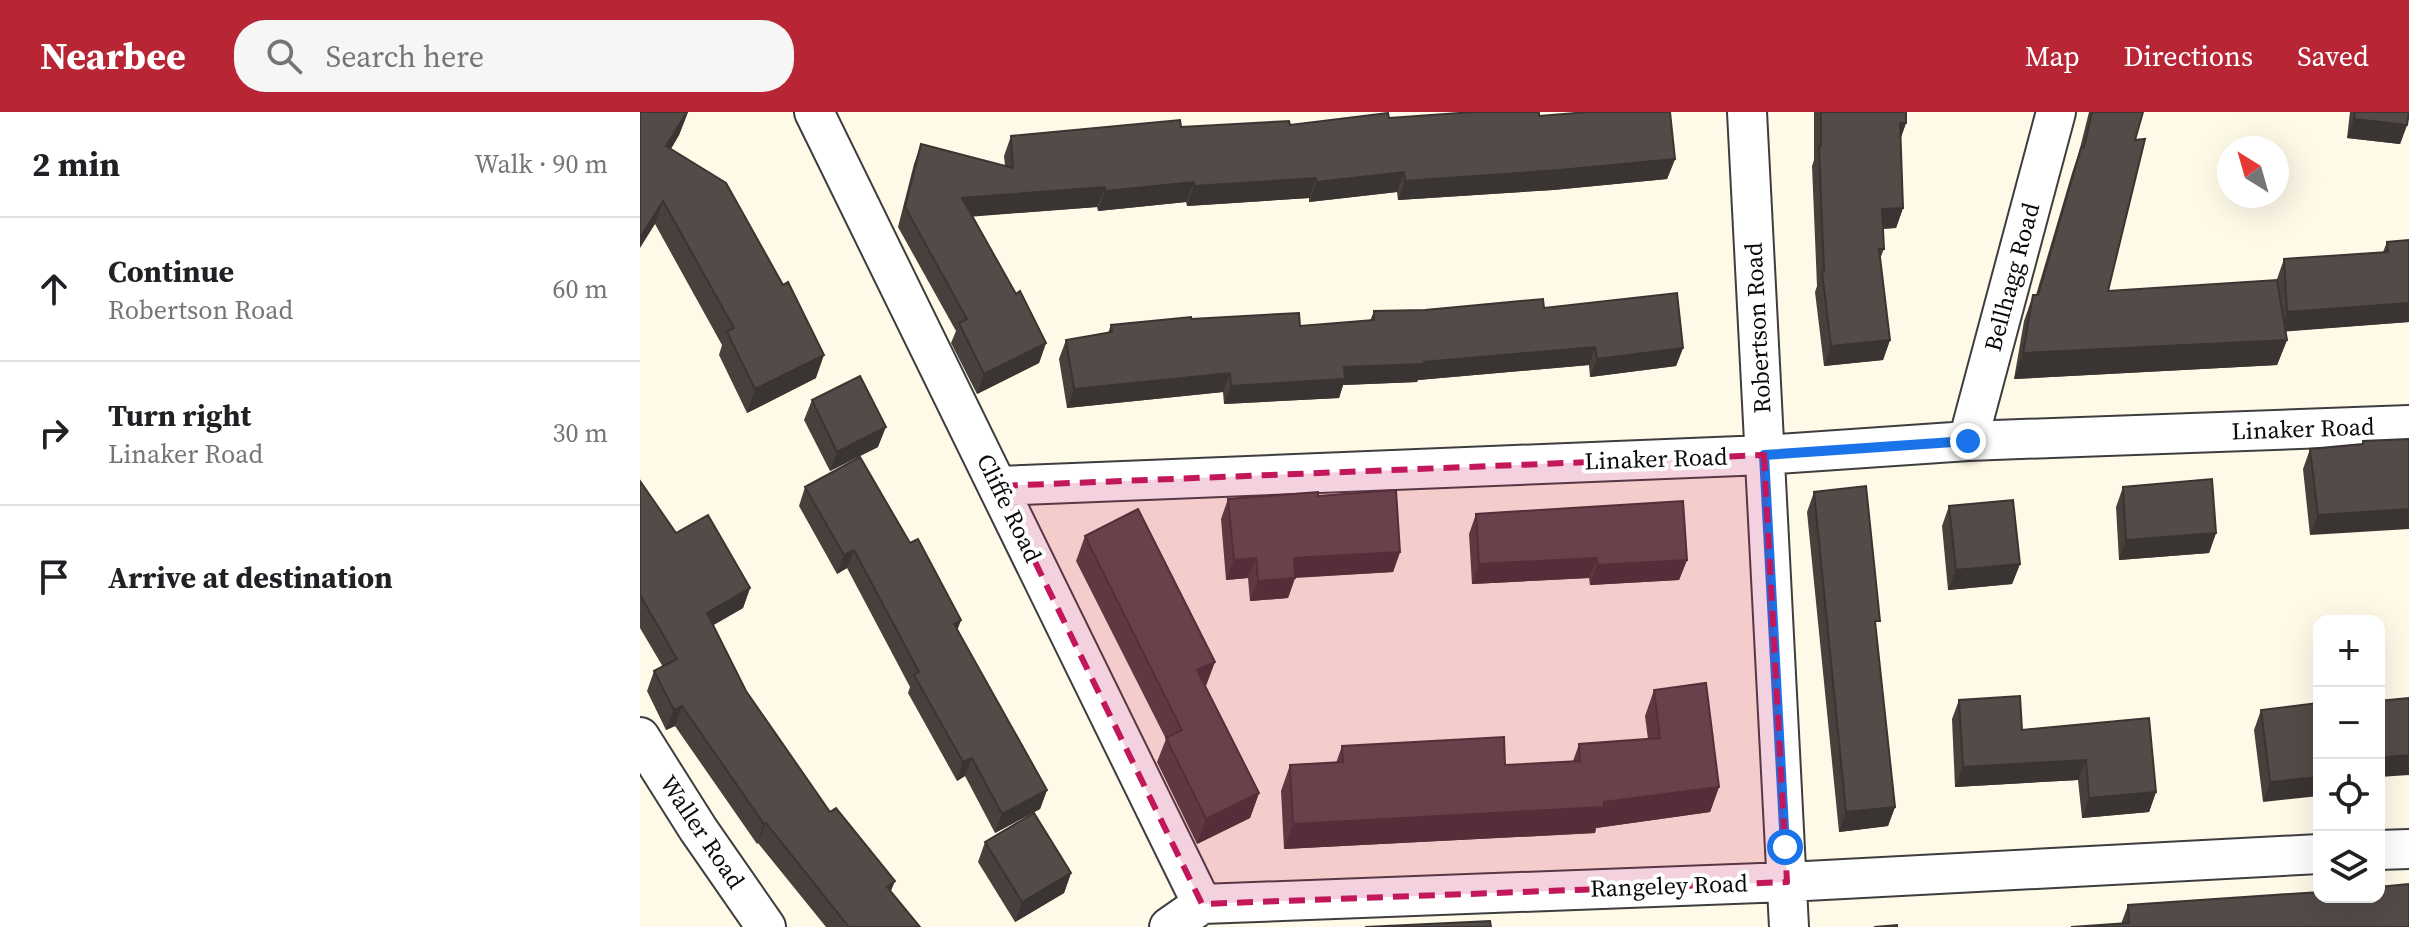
<!DOCTYPE html>
<html lang="en">
<head>
<meta charset="utf-8">
<style>
  :root { --surface:#fff; --page:#f6f6f6; --text:#202124; --muted:#757577; --line:#e0e0e0; --accent:#b82535 }
  body { margin:0; font-family:"Source Serif 4",serif; background:var(--page); color:var(--text) }
  .controls { position:absolute; right:24px; bottom:24px; display:grid; overflow:hidden; border-radius:16px; box-shadow:0 8px 32px #0002 }
  .controls button { width:72px; height:72px; display:grid; place-items:center; padding:0; border:0; border-bottom:2px solid var(--line); background:var(--surface); color:var(--text); font:40px sans-serif }
  .compass { position:absolute; left:1577px; top:24px; width:72px; height:72px; border-radius:50%; background:var(--surface); box-shadow:0 8px 32px #0002; rotate:323deg }
  .stop { position:absolute; width:24px; height:24px; margin:-18px; border:6px solid #1a73e8; border-radius:50%; background:#fff }
  .stop.end { background:#1a73e8; border-color:#fff; box-shadow:0 2px 8px #0008 }
  .list { margin:0; padding:0; list-style:none }
  h2 { display:flex; justify-content:space-between; align-items:center; height:104px; margin:0; padding:0 32px; font-size:34px }
  h2 small { font-size:26px; font-weight:400; color:var(--muted) }
  .list li { display:grid; grid-template-columns:52px 1fr auto; gap:24px; align-items:center; box-sizing:border-box; height:144px; padding:0 32px; border-top:2px solid var(--line) }
  .list b { display:block; font-size:30px; white-space:nowrap }
  .list p { margin:0; font-size:26px; white-space:nowrap; color:var(--muted) }
  .list em { font-size:26px; font-style:normal; color:var(--muted) }
  .icon { flex:none; width:44px; height:44px; fill:none; stroke:currentColor; stroke-width:2; stroke-linecap:round; stroke-linejoin:round }
  .map { position:relative; flex:none; width:1769px; height:815px; overflow:hidden }
  header { display:flex; align-items:center; gap:48px; box-sizing:border-box; height:112px; padding:0 40px; background:var(--accent); color:#fff }
  header strong { font-size:38px }
  nav { display:flex; gap:44px; margin-inline-start:auto; font-size:28px }
  .search { width:560px; height:72px; background:var(--page); display:flex; align-items:center; gap:20px; box-sizing:border-box; padding:0 28px; border-radius:32px; color:var(--muted); font-size:30px }
  main { display:flex }
  aside { flex:1; background:var(--surface) }
  .map>svg:first-child { display:block }
  .lines { fill:none; stroke-linecap:round; stroke-linejoin:round }
  .minor-casing { stroke:#3e3e3e; stroke-width:42 }
  .minor { stroke:#fff; stroke-width:38 }
  .wall { fill:#47403d }
  .shaded-wall { fill:#3a3432 }
  .building { fill:#534b47; stroke:#3a3432; stroke-width:2 }
  .route { stroke:#1a73e8; stroke-width:10 }
  .marked { fill:#c2185b; fill-opacity:0.2; stroke:#c2185b; stroke-width:6; stroke-dasharray:16 10; stroke-linejoin:round }
  .labels { text-anchor:middle; stroke-width:8; stroke-linejoin:round; paint-order:stroke }
  .street-label { font-size:24px; fill:#0b0b0b; stroke:#fff }
</style>
</head>
<body>
<header>
<strong>Nearbee</strong>
<div class="search"><svg class="icon" aria-label="search" viewBox="0 0 24 24"><circle cx="10" cy="10" r="6"/><path d="M15 15l6 6"/></svg>Search here</div>
<nav><a>Map</a><a>Directions</a><a>Saved</a></nav>
</header>
<main>
<aside>
<h2>2 min<small>Walk · 90 m</small></h2>
<ul class="list">
<li><svg class="icon" aria-label="ahead" viewBox="0 0 24 24"><path d="M12 20V5M6 11l6-6 6 6"/></svg><div><b>Continue</b><p>Robertson Road</p></div><em>60 m</em></li>
<li><svg class="icon" aria-label="right" viewBox="0 0 24 24"><path d="M7 20v-9h11M14 6l5 5-5 5"/></svg><div><b>Turn right</b><p>Linaker Road</p></div><em>30 m</em></li>
<li><svg class="icon" aria-label="arrive" viewBox="0 0 24 24"><path d="M6 21V4h12l-3 4 3 4H6"/></svg><div><b>Arrive at destination</b></div></li>
</ul>
</aside>
<div class="map">
<svg width="1769" height="815" viewBox="0 0 1769 815">
  <rect width="100%" height="100%" fill="#fff9e8"/>
  <g class="lines">
    <g class="minor-casing">
      <path id="minor" d="M174,0L562,792
        M1107,0L1149,815
        M1328,329L1416,0
        M358,374L1124,343L1328,329L1769,313
        M0,625L58,717L126,815
        M1739,738L1769,737
        M529,815L562,792L1147,770L1679,742"/>
    </g>
    <use href="#minor" class="minor"/>
  </g>
  <path class="wall" d="M0,0H48L39,23L31,37L176,266L107,301L79,243L82,233L15,112Z
    M1174,0H1266V11L1260,28L1263,96L1256,116L1243,117L1244,137L1240,147L1250,228L1243,248L1184,254L1175,180L1177,174L1172,54L1174,48Z
    M1449,0H1503L1495,28L1468,179L1637,172V167L1644,147L1743,140L1747,130L1769,210L1645,219L1647,228L1637,253L1374,267L1384,209L1393,183H1396L1432,61L1439,40Z
    M1710,0H1769L1767,13L1760,32L1707,26Z
    M899,4L1035,47L1027,67L913,78L758,88L757,80L669,90V86L547,94L546,90L458,99L457,95L333,104L376,182L406,231L399,251L337,282L311,231L316,219L258,115L274,52L281,32L365,54L364,44L371,24L541,15L650,13L749,6Z
    M904,196L1043,236L1036,254L950,265L949,253L778,268L777,270L703,273L699,286L584,292L583,280L427,296L419,247L426,228L468,221L471,213L551,207L660,214L730,209L734,199Z
    M172,288L238,335L190,359L164,308Z
    M1769,327L1670,423L1663,357L1670,337L1722,332L1723,329Z
    M0,369L36,421L110,476L103,496L73,513L106,579L190,700L251,780L280,815H186L118,731L117,732L35,614L26,618L7,579L14,559L23,555L0,516Z
    M165,375L270,431L321,508L317,518L407,678L400,697L355,721L325,664L317,669L268,581L270,575L207,456L197,462L159,394Z
    M1483,375L1576,421L1569,441L1479,448L1476,395Z
    M1174,380L1236,519L1255,695L1248,714L1199,720L1167,400Z
    M678,384L760,440L753,460L655,466L648,486L610,489L608,466L586,468L581,407L588,387Z
    M1309,394L1380,452L1372,472L1308,478L1302,414Z
    M836,402L1047,448L1039,468L950,473L949,466L832,472L829,422Z
    M445,424L565,575L619,681L610,706L557,732L517,650L526,627L436,449Z
    M1014,578L1079,675L1070,700L956,716L955,721L644,737L641,679L650,653L696,651L702,634L865,653L933,649L939,632L1008,627L1005,604Z
    M1319,588L1516,680L1509,700L1442,706L1438,668L1315,675L1312,607Z
    M1679,591L1623,690L1614,618L1621,598Z
    M345,730L431,761L424,781L375,810L338,750Z
    M1679,785L1481,812L1488,793Z"/>
  <path class="shaded-wall" d="M48,0L39,23L18,58L26,34Z
    M1714,7L1767,13L1760,32L1707,26Z
    M1260,11H1266L1259,31Z
    M1035,47L1027,67L913,78L758,88L765,69Z
    M764,60L757,80L669,90L677,70Z
    M676,66L669,86L547,94L554,74Z
    M554,70L546,90L458,99L465,79Z
    M465,75L457,95L315,106L322,86Z
    M23,89L15,112L0,136V126Z
    M1263,96L1256,116L1235,117L1242,97Z
    M1769,191V210L1640,220L1647,200Z
    M1250,228L1243,248L1184,254L1191,234Z
    M1647,228L1637,253L1374,267L1383,241Z
    M406,231L399,251L337,282L344,262Z
    M955,235L949,253L778,268L777,270L703,273L699,286L584,292L591,274L704,255L784,250Z
    M1043,236L1036,254L950,265L957,247Z
    M184,243L176,266L107,301L115,277Z
    M590,261L583,280L427,296L434,277Z
    M246,315L238,335L190,359L197,340Z
    M1769,397V417L1670,423L1678,403Z
    M1576,421L1569,441L1479,448L1486,428Z
    M214,438L207,456L197,462L204,443Z
    M760,440L753,460L646,466L654,446Z
    M616,446L608,466L586,468L594,448Z
    M957,446L949,466L832,472L839,452Z
    M1047,448L1039,468L950,473L957,453Z
    M1380,452L1372,472L1308,478L1316,458Z
    M655,466L648,486L610,489L618,469Z
    M110,476L103,496L60,521L67,501Z
    M321,508L314,527V512Z
    M575,550L566,574L557,558Z
    M42,594L35,614L26,618L34,598Z
    M1769,643V663L1739,665V646Z
    M332,646L325,664L317,669L323,650Z
    M1446,648L1438,668L1315,675L1323,655Z
    M1679,665V684L1623,690L1630,670Z
    M1079,675L1070,700L956,716L955,721L644,737L653,712L964,690Z
    M407,678L400,697L355,721L362,702Z
    M1516,680L1509,700L1442,706L1449,686Z
    M619,681L610,706L557,732L566,707Z
    M1255,695L1248,714L1199,720L1206,700Z
    M126,711L118,731L117,732L124,712Z
    M431,761L424,781L375,810L382,790Z
    M255,769L247,789V775Z"/>
  <path class="building" d="M0,0H47L26,34L86,71L143,173L148,170L184,243L115,277L87,220L94,216L23,89L0,126Z
    M833,0H899V4L948,0H1030L1035,47L920,58L765,69L764,60L677,70L676,66L554,74V70L465,79V75L322,86L376,182L380,179L406,231L344,262L319,211L327,207L265,95L281,32L373,56L371,24L540,8L541,15L649,9L650,13L748,1L749,6Z
    M1181,0H1266V11H1260L1263,96L1242,97L1244,137H1239L1250,228L1191,234L1182,160H1184L1179,34H1181Z
    M1452,0H1503L1495,28L1505,27L1468,179L1637,168L1647,228L1383,241L1393,183H1398L1441,36L1444,35Z
    M1715,0H1769L1767,13L1714,7Z
    M1769,128V191L1647,200L1644,147L1748,140L1747,130Z
    M1037,181L1043,236L957,247L955,235L784,250V252L704,255L705,267L591,274L590,261L434,277L426,228L472,220L471,213L551,205V207L659,201L660,214L734,208V199L785,198L903,187L904,196Z
    M220,264L246,315L197,340L172,288Z
    M1769,327V397L1678,403L1670,337L1723,332V329Z
    M220,345L270,431L278,427L321,508L314,512L407,678L362,702L332,646L323,650L274,563L279,560L214,438L204,443L165,375Z
    M1572,367L1576,421L1486,428L1483,375Z
    M0,369L36,421L68,403L110,476L67,501L106,579L190,700L196,696L255,769L247,775L280,815H209L126,711L124,712L42,594L34,598L14,559L37,547L0,483Z
    M1226,374L1240,509H1235L1255,695L1206,700L1174,380Z
    M756,378L760,440L654,446L655,466L618,469L616,446L594,448L588,387L678,380V384Z
    M1373,388L1380,452L1316,458L1309,394Z
    M1043,389L1047,448L957,453V446L839,452L836,402Z
    M498,397L575,550L557,558L619,681L566,707L526,626L542,618L445,424Z
    M1066,571L1079,675L964,690V695L653,712L650,653L703,650L702,634L864,625L865,653L940,649L939,632L1020,626L1014,578Z
    M1380,584L1382,618L1509,606L1516,680L1449,686L1446,648L1323,655L1319,588Z
    M1769,586V643L1739,646V589Z
    M1679,591V665L1630,670L1621,598Z
    M394,701L431,761L382,790L345,730Z
    M1769,772V815H1431L1489,811L1488,793L1679,780V785H1739V775Z
    M850,809L851,815H725Z
    M1257,813V815H1234Z"/>
  <g class="lines">
    <path class="route" d="M1145,735L1124,343L1328,329"/>
  </g>
  <path class="marked" d="M1124,343L1147,770L562,792L358,374Z"/>
  <g class="labels">
    <g class="street-label">
      <text transform="translate(1372 165) rotate(-75)" y="8">Bellhagg Road</text>
      <text transform="translate(1118 216) rotate(-93)" y="8">Robertson Road</text>
      <text transform="translate(1663 317) rotate(-2)" y="8">Linaker Road</text>
      <text transform="translate(1016 347) rotate(-2)" y="8">Linaker Road</text>
      <text transform="translate(369 396) rotate(64)" y="8">Cliffe Road</text>
      <text transform="translate(62 720) rotate(56)" y="8">Waller Road</text>
      <text transform="translate(1029 774) rotate(-2)" y="8">Rangeley Road</text>
    </g>
  </g>
</svg>
<div class="controls">
<button>+</button>
<button>−</button>
<button><svg class="icon" aria-label="locate" viewBox="0 0 24 24"><circle cx="12" cy="12" r="6"/><path d="M12 2v4M12 18v4M2 12h4M18 12h4"/></svg></button>
<button><svg class="icon" aria-label="layers" viewBox="0 0 24 24"><path d="M12 4l9 5-9 5-9-5zM3 14l9 5 9-5"/></svg></button>
</div>
<svg class="compass" viewBox="-18 -18 36 36"><path d="M0-13l5 13h-10z" fill="#e53935"/><path d="M0 13l5-13h-10z" fill="#757577"/></svg>
<div class="stop" style="left:1145px;top:735px"></div>
<div class="stop end" style="left:1328px;top:329px"></div>
</div>
</main>
</body>
</html>
